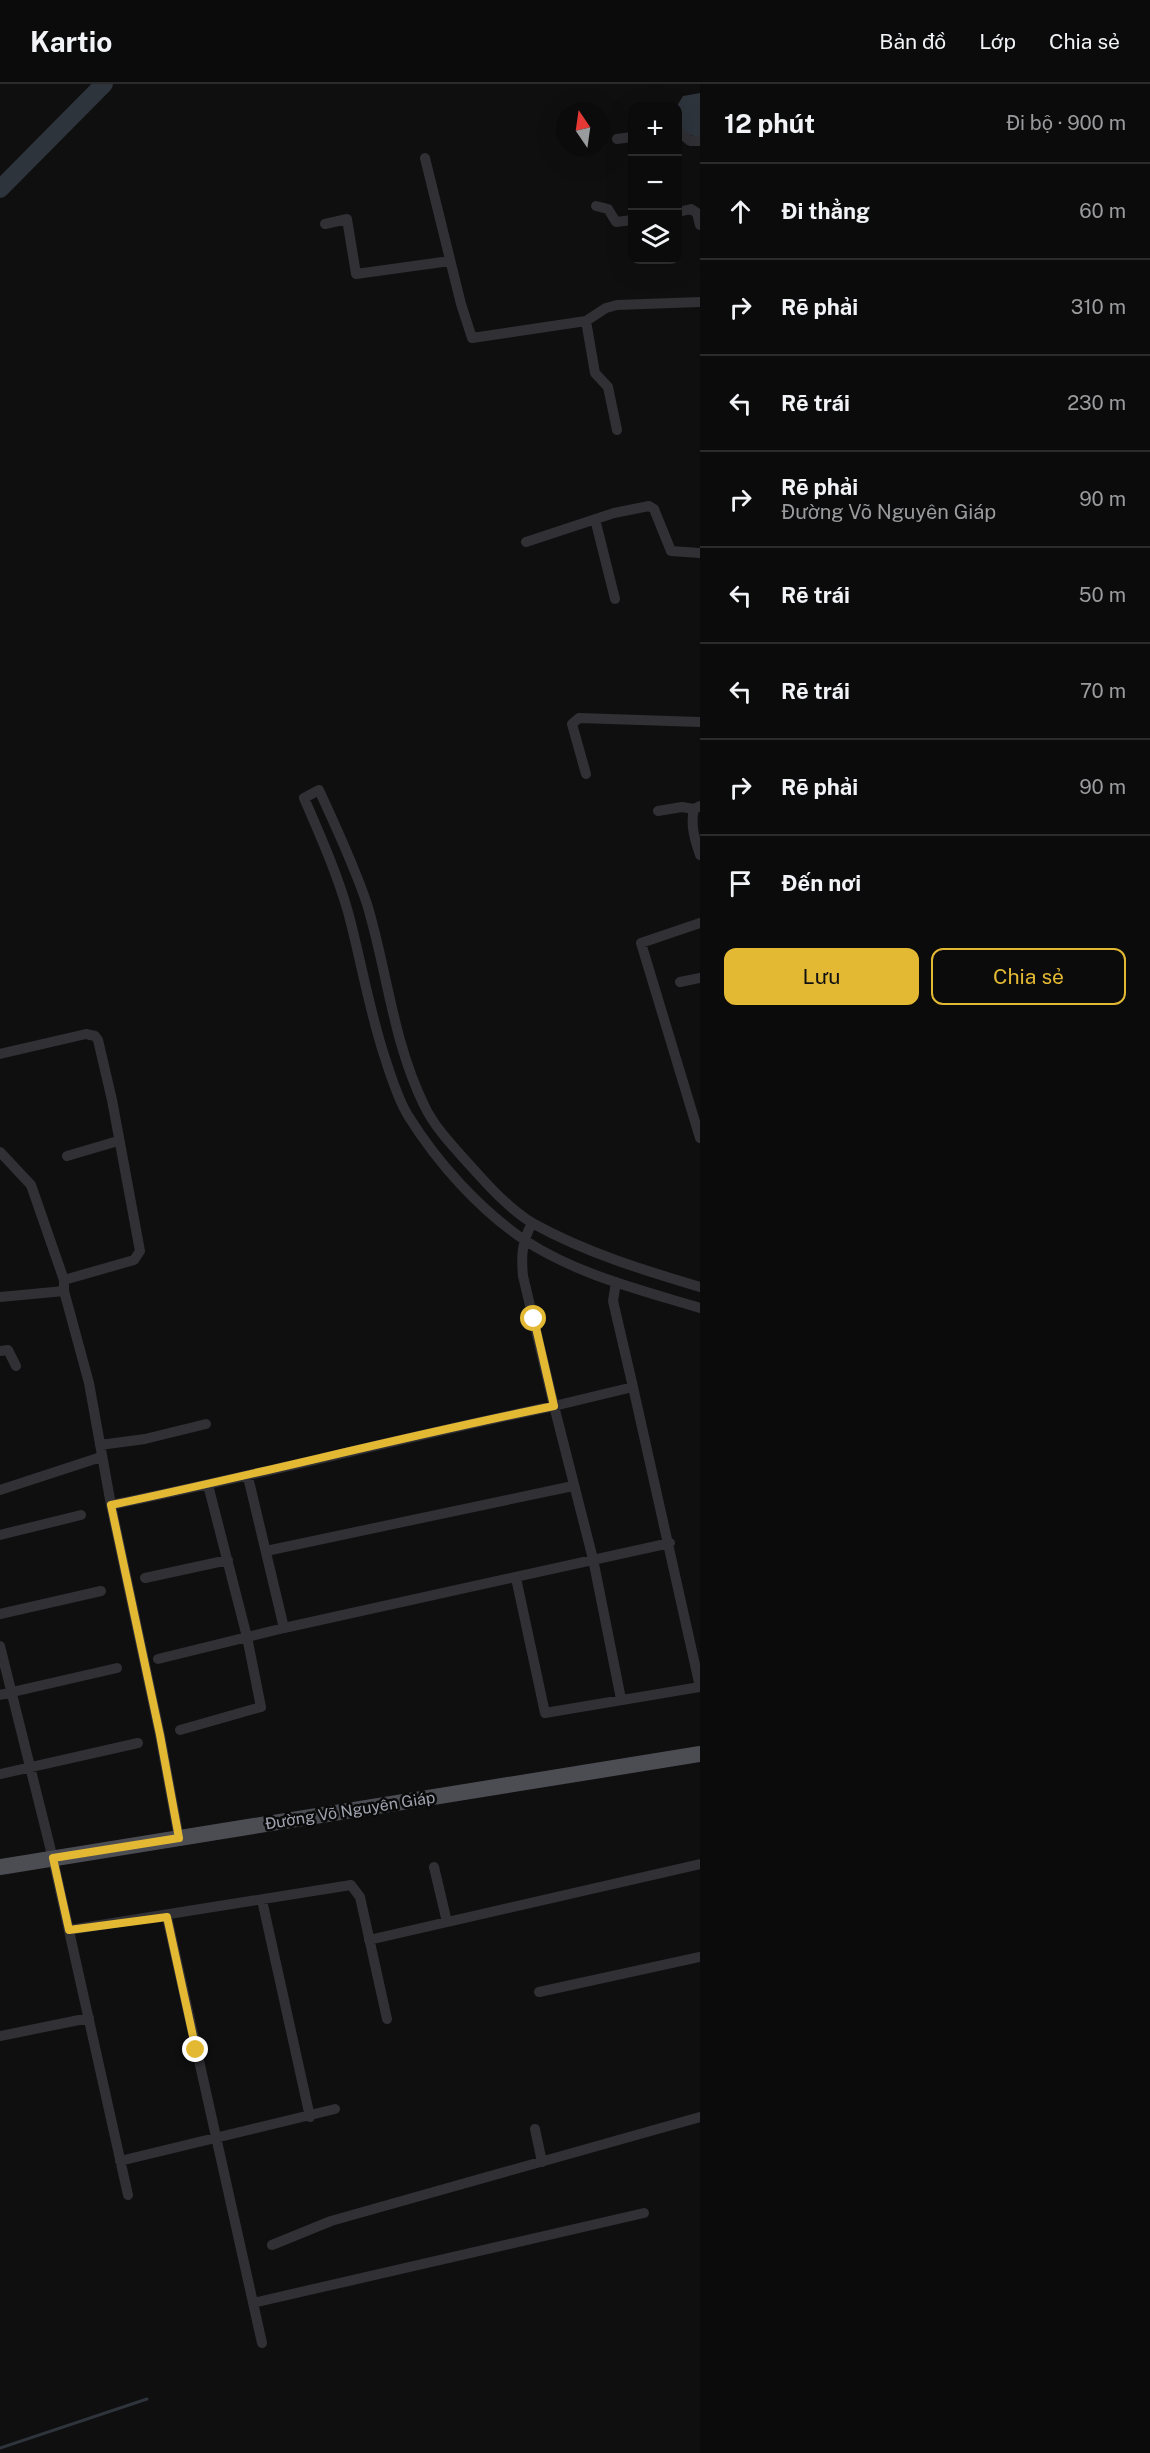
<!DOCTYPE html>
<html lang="vi">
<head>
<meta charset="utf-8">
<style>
  :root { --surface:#0b0b0c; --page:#19191a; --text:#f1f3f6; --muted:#9a9b9d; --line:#2b2b2d; --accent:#e3b934 }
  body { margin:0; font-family:"Public Sans",sans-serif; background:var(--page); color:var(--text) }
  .controls { position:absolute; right:18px; top:18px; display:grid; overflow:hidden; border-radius:12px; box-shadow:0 6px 24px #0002 }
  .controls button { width:54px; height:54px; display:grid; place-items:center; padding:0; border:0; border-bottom:2px solid var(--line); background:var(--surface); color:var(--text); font:30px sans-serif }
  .compass { position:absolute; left:556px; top:18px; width:54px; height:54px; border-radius:50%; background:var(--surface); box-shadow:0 6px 24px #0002; rotate:347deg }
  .stop { position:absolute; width:18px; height:18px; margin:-14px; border:4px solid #e3b934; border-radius:50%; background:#fff }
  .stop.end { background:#e3b934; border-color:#fff; box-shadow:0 2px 6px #0008 }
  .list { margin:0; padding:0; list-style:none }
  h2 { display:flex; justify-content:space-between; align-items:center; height:78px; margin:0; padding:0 24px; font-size:26px }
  h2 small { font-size:20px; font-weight:400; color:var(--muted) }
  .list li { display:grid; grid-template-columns:39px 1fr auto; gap:18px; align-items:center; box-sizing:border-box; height:96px; padding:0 24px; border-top:2px solid var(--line) }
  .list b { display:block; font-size:22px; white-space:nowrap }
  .list p { margin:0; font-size:20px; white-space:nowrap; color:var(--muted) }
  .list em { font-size:20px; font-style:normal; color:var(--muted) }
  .actions { display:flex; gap:12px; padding:18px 24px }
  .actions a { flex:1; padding:14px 0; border:2px solid var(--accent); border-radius:12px; text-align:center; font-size:21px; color:var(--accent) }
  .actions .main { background:var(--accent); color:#111 }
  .icon { flex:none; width:33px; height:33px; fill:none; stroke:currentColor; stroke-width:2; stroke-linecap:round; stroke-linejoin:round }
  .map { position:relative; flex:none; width:700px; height:2369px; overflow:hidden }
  header { display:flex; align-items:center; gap:36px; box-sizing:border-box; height:84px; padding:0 30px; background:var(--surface); border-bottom:2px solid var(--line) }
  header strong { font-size:28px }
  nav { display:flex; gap:33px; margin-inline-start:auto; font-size:21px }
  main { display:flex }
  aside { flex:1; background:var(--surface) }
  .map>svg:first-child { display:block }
  .water { fill:#2d343c }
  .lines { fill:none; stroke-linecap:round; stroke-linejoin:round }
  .stream { stroke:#2d343c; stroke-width:3 }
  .river { stroke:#2d343c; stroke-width:18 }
  .minor { stroke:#303035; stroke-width:10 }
  .primary { stroke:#4c4d53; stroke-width:16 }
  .route { stroke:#e3b934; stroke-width:8 }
  .labels { text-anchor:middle; stroke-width:5; stroke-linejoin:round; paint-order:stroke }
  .street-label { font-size:16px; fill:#a1a4b0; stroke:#0a0a0b }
</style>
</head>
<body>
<header>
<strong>Kartio</strong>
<nav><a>Bản đồ</a><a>Lớp</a><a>Chia sẻ</a></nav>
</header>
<main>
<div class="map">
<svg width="700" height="2369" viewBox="0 0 700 2369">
  <rect width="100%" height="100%" fill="#0f0f10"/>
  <path class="water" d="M700,9V53C690,53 684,48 678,41L677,22L683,12Z"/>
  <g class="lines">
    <path class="stream" d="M0,2364L147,2315"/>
    <path class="river" d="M0,105L104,0"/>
    <path class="minor" d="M678,47L690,57H700
      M617,55L632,53
      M425,74L461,220L472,254L586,237L606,224L617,221L700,218
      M596,122L608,125L616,138L632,136
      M678,128L691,125L697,129L700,141
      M325,140L347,135L356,190L450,177
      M586,237L595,289L608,303L617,346
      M595,435L615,515
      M526,458L614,429L649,422L654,425L671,467L700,469
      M586,690L572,640L579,634L700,638
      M700,722L694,725C690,741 695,756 700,771
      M658,727L682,723L694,725
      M700,839L641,859L700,1054
      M680,898L700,894
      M0,970L86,950L95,952L98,956L112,1016L140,1167L134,1176L64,1196
      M0,1068L31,1101L64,1196V1207L89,1299L111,1421L160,1651L179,1754
      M67,1072L118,1057
      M616,1198L613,1217L633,1303
      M700,1203C643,1186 587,1169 534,1140C513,1128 493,1107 477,1089C459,1069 435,1045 424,1021C393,958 387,886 367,820C354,781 336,743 319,706L304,714C320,751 337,789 348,828C361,876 369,926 385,974C391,992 398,1016 409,1033C437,1078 478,1124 523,1155C575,1190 641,1206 700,1224
      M0,1213L64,1207
      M0,1267L8,1266L16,1282
      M100,1361L145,1355L206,1340
      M248,1393L284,1544
      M0,1406L101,1373
      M111,1421C259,1391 406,1353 554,1322L523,1192C521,1171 522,1158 532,1139
      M0,1451L81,1431
      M266,1467L573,1402
      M145,1494L228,1476
      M516,1494L545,1629L700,1603
      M0,1530L101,1507
      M0,1562L53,1775L128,2111
      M158,1575L284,1544L670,1459
      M0,1611L117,1584
      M621,1615L593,1475L554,1322L633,1303L700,1603
      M180,1646L261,1623L247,1553L208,1401
      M0,1690L138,1659
      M434,1783L447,1838
      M262,1816L310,2033
      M167,1833L262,2259
      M69,1846L351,1801L360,1813L387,1935
      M369,1856L700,1780
      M539,1908L700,1873
      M0,1952L89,1934
      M535,2045L542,2078
      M120,2077L335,2025
      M272,2161L331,2137L700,2033
      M253,2219L644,2129"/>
    <path class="primary" d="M0,1783L700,1670"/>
  </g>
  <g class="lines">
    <path class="route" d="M196,1966L167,1833L69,1846L53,1774L179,1754L160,1651L111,1421C259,1390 405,1352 554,1322L534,1235"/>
  </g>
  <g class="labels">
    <g class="street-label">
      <text transform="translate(350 1726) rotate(-9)" y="6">Đường Võ Nguyên Giáp</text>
    </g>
  </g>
</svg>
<div class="controls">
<button>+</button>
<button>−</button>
<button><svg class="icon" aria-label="layers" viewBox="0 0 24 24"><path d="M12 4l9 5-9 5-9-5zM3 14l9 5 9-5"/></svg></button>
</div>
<svg class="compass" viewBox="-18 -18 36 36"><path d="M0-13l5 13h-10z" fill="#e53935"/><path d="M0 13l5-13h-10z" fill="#9a9b9d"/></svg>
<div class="stop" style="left:534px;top:1235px"></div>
<div class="stop end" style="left:196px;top:1966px"></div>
</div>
<aside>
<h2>12 phút<small>Đi bộ · 900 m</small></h2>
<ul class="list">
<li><svg class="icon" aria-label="ahead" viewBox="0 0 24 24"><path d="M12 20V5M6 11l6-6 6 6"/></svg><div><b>Đi thẳng</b></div><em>60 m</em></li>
<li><svg class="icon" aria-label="right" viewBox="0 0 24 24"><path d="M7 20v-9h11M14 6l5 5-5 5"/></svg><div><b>Rẽ phải</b></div><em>310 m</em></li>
<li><svg class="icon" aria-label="left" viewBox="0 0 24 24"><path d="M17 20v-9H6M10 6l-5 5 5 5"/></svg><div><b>Rẽ trái</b></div><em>230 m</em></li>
<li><svg class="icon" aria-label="right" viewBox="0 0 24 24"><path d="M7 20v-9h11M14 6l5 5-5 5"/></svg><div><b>Rẽ phải</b><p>Đường Võ Nguyên Giáp</p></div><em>90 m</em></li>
<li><svg class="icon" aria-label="left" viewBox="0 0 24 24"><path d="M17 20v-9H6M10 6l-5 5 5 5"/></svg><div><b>Rẽ trái</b></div><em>50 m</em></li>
<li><svg class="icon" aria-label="left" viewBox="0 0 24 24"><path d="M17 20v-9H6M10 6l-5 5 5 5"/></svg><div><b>Rẽ trái</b></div><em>70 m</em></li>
<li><svg class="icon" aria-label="right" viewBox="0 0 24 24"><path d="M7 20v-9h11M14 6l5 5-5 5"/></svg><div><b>Rẽ phải</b></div><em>90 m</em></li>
<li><svg class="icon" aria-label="arrive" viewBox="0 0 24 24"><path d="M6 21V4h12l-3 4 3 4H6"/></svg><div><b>Đến nơi</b></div></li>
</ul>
<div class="actions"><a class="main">Lưu</a><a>Chia sẻ</a></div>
</aside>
</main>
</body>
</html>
